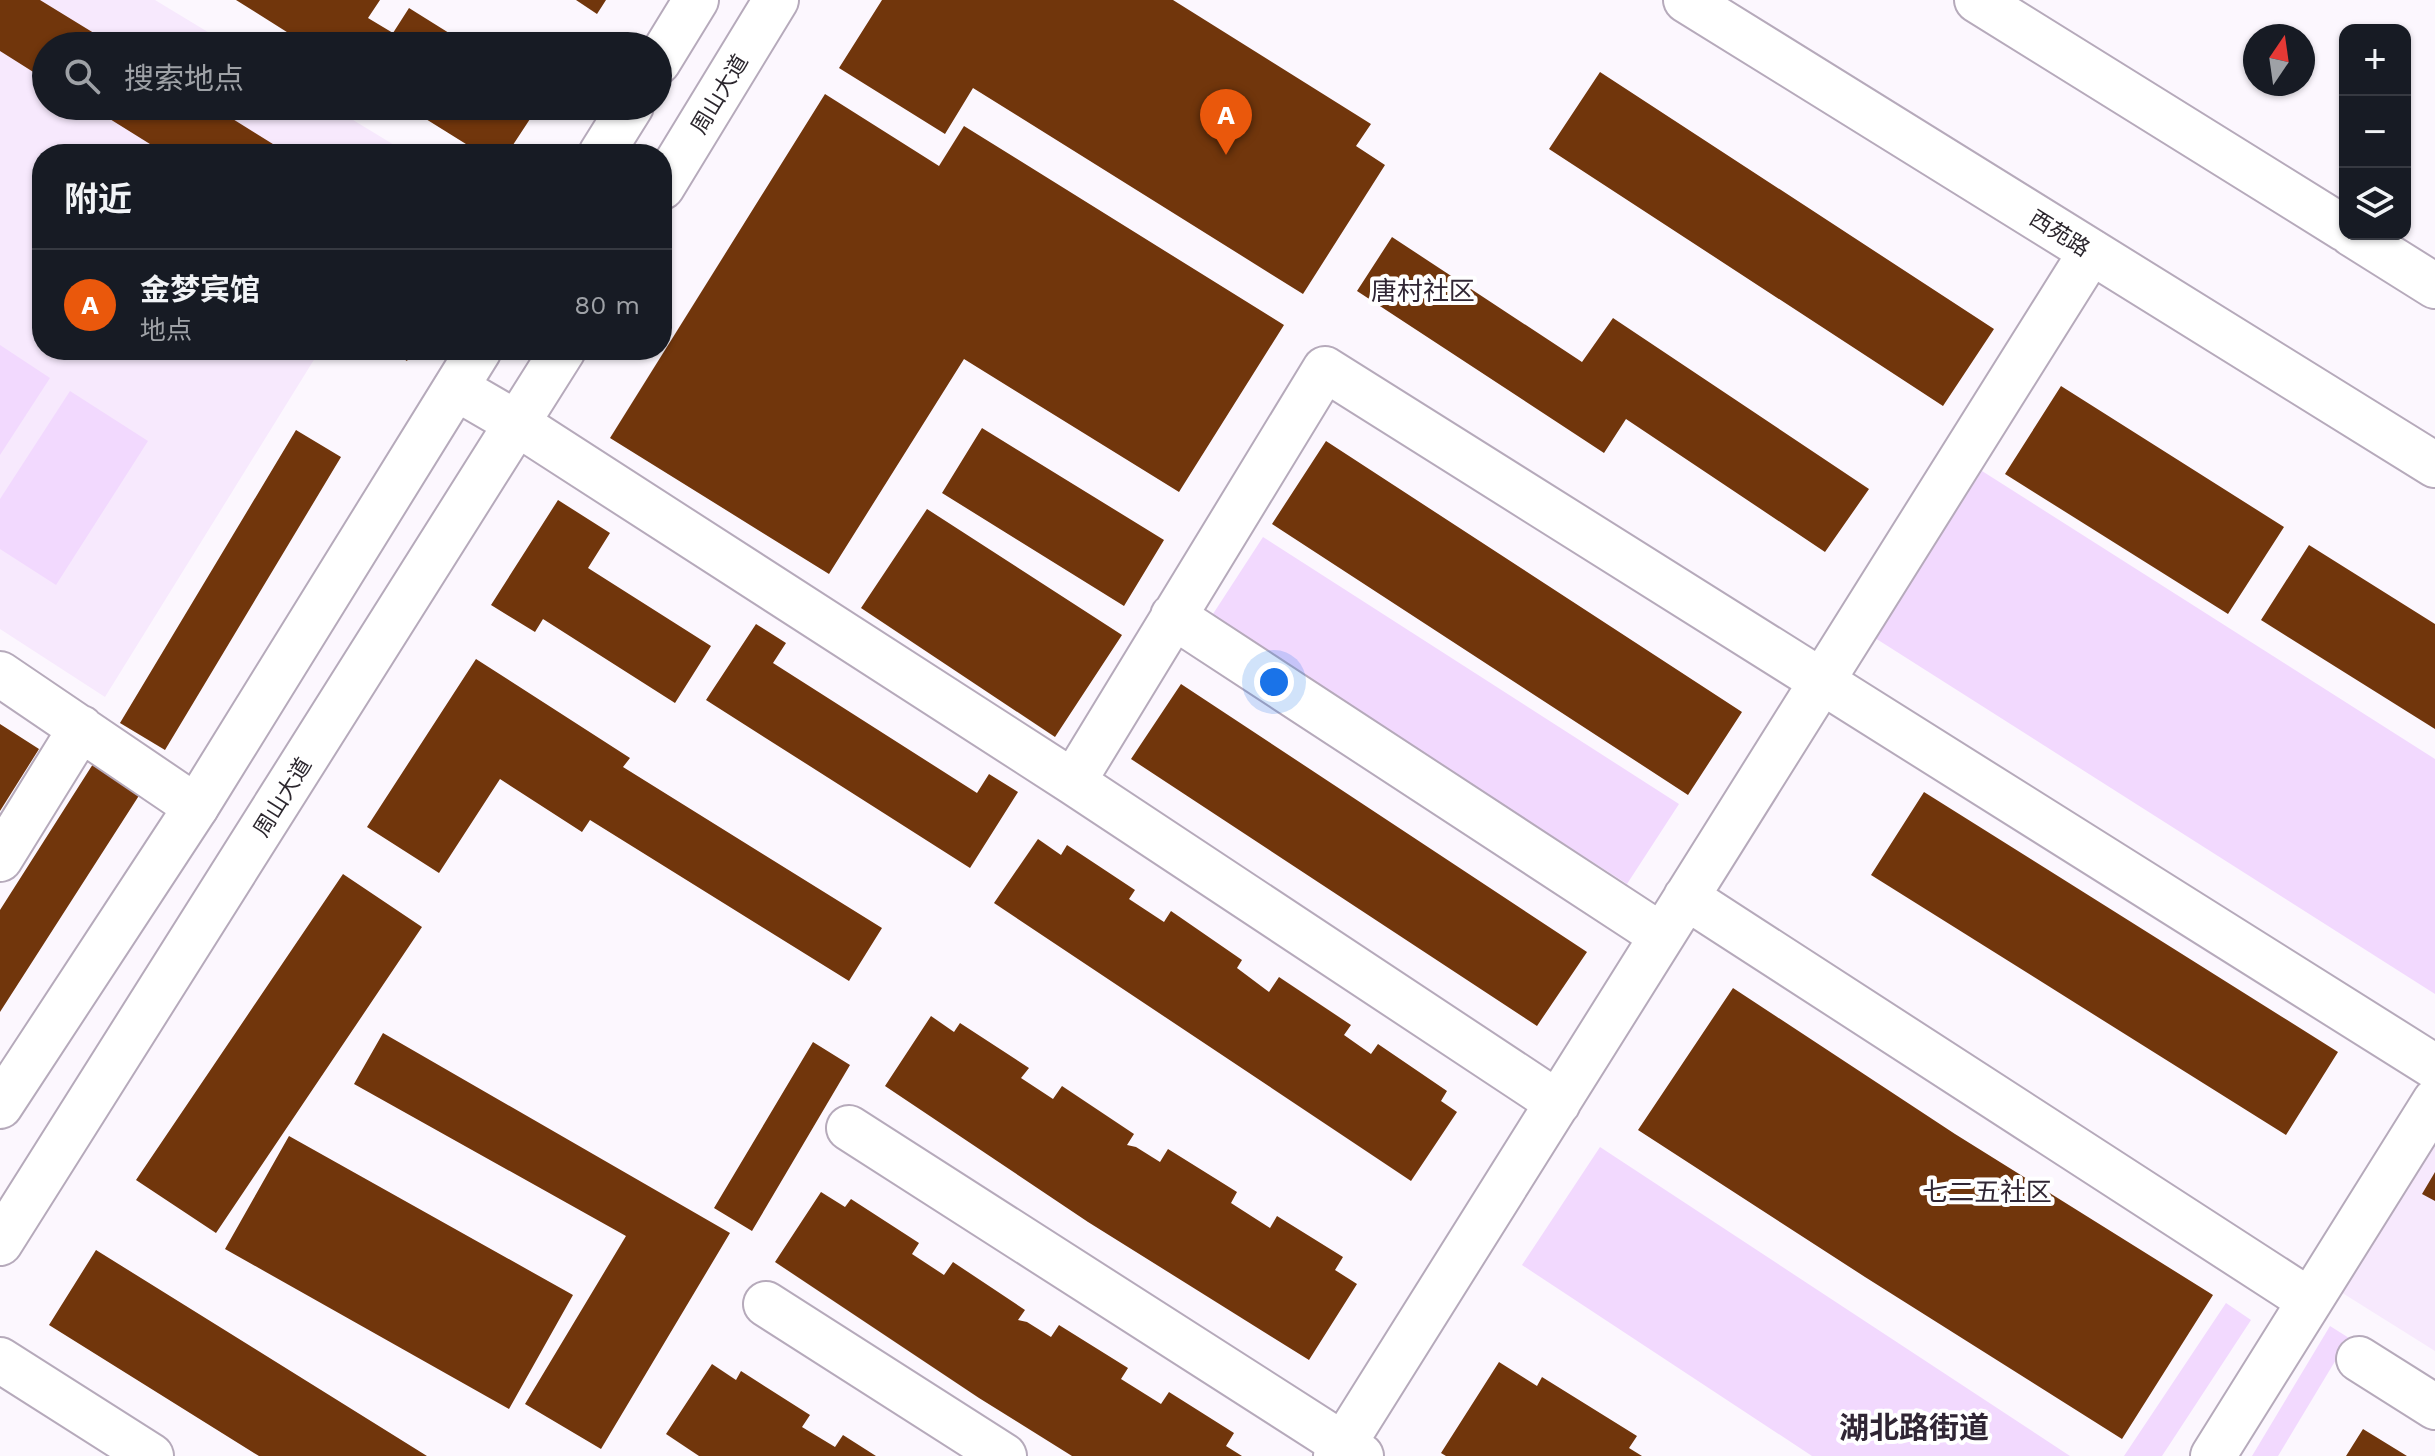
<!DOCTYPE html>
<html lang="zh">
<head>
<meta charset="utf-8">
<style>
  :root { --surface:#171b24; --page:#20242c; --text:#f1f3f6; --muted:#9ea1a6; --line:#363941; --accent:#ea580c }
  body { margin:0; font-family:"Work Sans","Noto Sans SC",sans-serif; background:var(--page); color:var(--text) }
  .controls { position:absolute; right:24px; top:24px; display:grid; overflow:hidden; border-radius:16px; box-shadow:0 2px 6px #0004 }
  .controls button { width:72px; height:72px; display:grid; place-items:center; padding:0; border:0; border-bottom:2px solid var(--line); background:var(--surface); color:var(--text); font:40px sans-serif }
  .compass { position:absolute; left:2243px; top:24px; width:72px; height:72px; border-radius:50%; background:var(--surface); box-shadow:0 2px 6px #0004; rotate:13deg }
  .you { position:absolute; left:1274px; top:682px; width:28px; height:28px; margin:-20px; border:6px solid #fff; border-radius:50%; background:#1a73e8; box-shadow:0 0 0 12px #1a73e833 }
  .badge { display:grid; place-items:center; width:52px; height:52px; border-radius:50%; background:var(--accent); color:#fff; font-size:26px; font-weight:700 }
  .pin { position:absolute; translate:-50% -66px; filter:drop-shadow(0 2px 4px #0008) }
  .pin::after { content:''; position:absolute; top:42px; width:28px; height:24px; background:inherit; clip-path:polygon(0 0,100% 0,50% 100%) }
  .list { margin:0; padding:0; list-style:none }
  h2 { display:flex; justify-content:space-between; align-items:center; height:104px; margin:0; padding:0 32px; font-size:34px }
  h2 small { font-size:26px; font-weight:400; color:var(--muted) }
  .list li { display:grid; grid-template-columns:52px 1fr auto; gap:24px; align-items:center; box-sizing:border-box; height:112px; padding:0 32px; border-top:2px solid var(--line) }
  .list b { display:block; font-size:30px; white-space:nowrap }
  .list p { margin:0; font-size:26px; white-space:nowrap; color:var(--muted) }
  .list em { font-size:26px; font-style:normal; color:var(--muted) }
  .icon { flex:none; width:44px; height:44px; fill:none; stroke:currentColor; stroke-width:2; stroke-linecap:round; stroke-linejoin:round }
  .map { position:relative; flex:none; width:2435px; height:1456px; overflow:hidden }
  .search { position:absolute; background:var(--surface); box-shadow:0 2px 6px #0004; left:32px; top:32px; width:640px; height:88px; display:flex; align-items:center; gap:20px; box-sizing:border-box; padding:0 28px; border-radius:44px; color:var(--muted); font-size:30px }
  .panel { position:absolute; background:var(--surface); box-shadow:0 2px 6px #0004; left:32px; top:144px; width:640px; height:216px; border-radius:32px }
  .map>svg:first-child { display:block }
  .built { fill:#f7e9fd }
  .green { fill:#f2d9fe }
  .building { fill:#71360c }
  .lines { fill:none; stroke-linecap:round; stroke-linejoin:round }
  .minor-casing { stroke:#b6aabb; stroke-width:48 }
  .major-casing { stroke:#b6aabb; stroke-width:48 }
  .minor { stroke:#fff; stroke-width:44 }
  .major { stroke:#fff; stroke-width:44 }
  .labels { text-anchor:middle; stroke-width:8; stroke-linejoin:round; paint-order:stroke }
  .street-label { font-size:22px; fill:#2c272e; stroke:#fff }
  .quarter-label { font-size:26px; fill:#302634; stroke:#fff }
  .district-label { font-size:30px; font-weight:bold; fill:#302634; stroke:#fff }
</style>
</head>
<body>
<div class="map">
<svg width="2435" height="1456" viewBox="0 0 2435 1456">
  <rect width="100%" height="100%" fill="#fcf7fe"/>
  <path class="built" d="M0,0H155L231,46H46V106H330L409,154H42V350H320L105,697L0,629Z
    M2435,1143V1351L2336,1289Z"/>
  <path class="green" d="M0,345L50,378L0,455Z
    M70,391L148,441L56,585L0,549V499Z
    M1982,471L2435,759V994L1875,638Z
    M1263,537L1679,804L1627,884L1211,617Z
    M1600,1147L2070,1456H1812L1522,1265Z
    M2226,1303L2251,1320L2162,1456H2124Z
    M2330,1326L2349,1338L2278,1456H2252Z"/>
  <path class="building" d="M0,0H40L115,46H46V80L0,51Z
    M236,0H380L368,18L393,33L409,8L465,43L463,46H309Z
    M576,0H606L597,14Z
    M882,0H1173L1371,124L1356,146L1385,165L1303,294L973,88L945,134L839,68Z
    M1600,72L1994,329L1943,406L1549,149Z
    M825,94L939,166L964,126L1284,325L1179,492L964,359L829,574L610,438Z
    M89,106H212L289,154H166Z
    M405,106H519L516,111L530,119L507,154H482Z
    M1392,237L1582,362L1613,318L1869,489L1825,552L1626,419L1604,453L1357,291Z
    M389,350H413L407,361Z
    M2061,386L2284,527L2228,614L2005,474Z
    M982,428L1164,540L1124,606L942,493Z
    M296,430L341,457L165,750L120,723Z
    M1326,441L1742,712L1688,795L1272,524Z
    M558,500L610,533L588,568L711,646L675,703L543,619L535,632L491,605Z
    M927,509L1122,635L1055,737L861,608Z
    M2309,545L2435,624V729L2261,620Z
    M756,624L786,643L773,663L977,793L989,774L1018,792L970,868L706,700Z
    M476,659L630,758L623,767L882,928L849,981L590,820L582,832L500,779L439,873L367,827Z
    M1181,684L1587,952L1537,1026L1131,759Z
    M0,724L39,749L0,811Z
    M93,764L140,794L0,1012V910Z
    M1924,792L2338,1052L2286,1135L1871,875Z
    M1038,839L1061,855L1067,845L1135,890L1129,899L1164,922L1171,911L1242,960L1237,968L1269,992L1279,977L1351,1025L1344,1035L1371,1054L1378,1044L1447,1091L1441,1101L1457,1112L1411,1181L994,903Z
    M343,874L422,927L216,1233L136,1180Z
    M1733,988L1955,1134L2213,1295L2122,1439L1865,1277L1638,1130Z
    M931,1016L954,1032L960,1023L1029,1068L1021,1078L1053,1099L1062,1086L1134,1134L1127,1145L1136,1147L1160,1162L1168,1149L1237,1192L1231,1203L1270,1228L1277,1216L1343,1257L1335,1270L1357,1284L1309,1360L1088,1222L885,1086Z
    M383,1033L730,1233L601,1449L525,1404L626,1236L354,1084Z
    M813,1042L850,1065L752,1231L714,1208Z
    M289,1136L573,1295L509,1409L225,1249Z
    M2435,1172V1201L2422,1194Z
    M821,1192L845,1207L851,1199L919,1243L912,1254L944,1275L953,1262L1025,1310L1018,1320L1027,1322L1051,1337L1059,1325L1128,1368L1121,1379L1161,1404L1169,1392L1234,1433L1226,1446L1242,1456H1072L979,1398L775,1262Z
    M96,1250L427,1456H259L49,1325Z
    M1499,1362L1537,1386L1542,1377L1637,1436L1629,1448L1642,1456H1446L1441,1453Z
    M712,1364L736,1380L741,1371L810,1415L802,1427L835,1447L843,1435L876,1456H699L666,1434Z
    M2363,1429L2407,1456H2346Z"/>
  <g class="lines">
    <g class="minor-casing">
      <path id="minor" d="M456,388L518,424L1073,782L1558,1103
        M1173,616L1662,936
        M0,674L196,807
        M1073,782L1325,369L2435,1067
        M0,859L81,728
        M1686,897L2310,1301
        M849,1128L1361,1456
        M766,1304L1004,1456
        M2359,1359L2435,1407
        M0,1360L151,1456
        M1336,1456L2091,252
        M2213,1456L2435,1101"/>
    </g>
    <g class="major-casing">
      <path id="major" d="M1686,0L2435,465
        M1977,0L2345,229
        M658,62L696,0
        M601,154L631,106
        M662,187L776,0
        M2352,234L2435,286
        M0,1106L196,807L479,350
        M0,1243L563,350"/>
    </g>
    <use href="#minor" class="minor"/>
    <use href="#major" class="major"/>
  </g>
  <g class="labels">
    <g class="street-label">
      <text transform="translate(719 94) rotate(-59)" y="8">周山大道</text>
      <text transform="translate(2060 233) rotate(32)" y="8">西苑路</text>
      <text transform="translate(282 797) rotate(-58)" y="8">周山大道</text>
    </g>
    <g class="quarter-label">
      <text x="1423" y="300">唐村社区</text>
      <text x="1987" y="1201">七二五社区</text>
    </g>
    <g class="district-label">
      <text x="1914" y="1438">湖北路街道</text>
    </g>
  </g>
</svg>
<div class="controls">
<button>+</button>
<button>−</button>
<button><svg class="icon" aria-label="layers" viewBox="0 0 24 24"><path d="M12 4l9 5-9 5-9-5zM3 14l9 5 9-5"/></svg></button>
</div>
<svg class="compass" viewBox="-18 -18 36 36"><path d="M0-13l5 13h-10z" fill="#e53935"/><path d="M0 13l5-13h-10z" fill="#9ea1a6"/></svg>
<div class="you"></div>
<div class="pin badge" style="left:1226px;top:155px">A</div>
<div class="search"><svg class="icon" aria-label="search" viewBox="0 0 24 24"><circle cx="10" cy="10" r="6"/><path d="M15 15l6 6"/></svg>搜索地点</div>
<section class="panel">
<h2>附近<small></small></h2>
<ul class="list">
<li><span class="badge">A</span><div><b>金梦宾馆</b><p>地点</p></div><em>80 m</em></li>
</ul>
</section>
</div>
</body>
</html>
